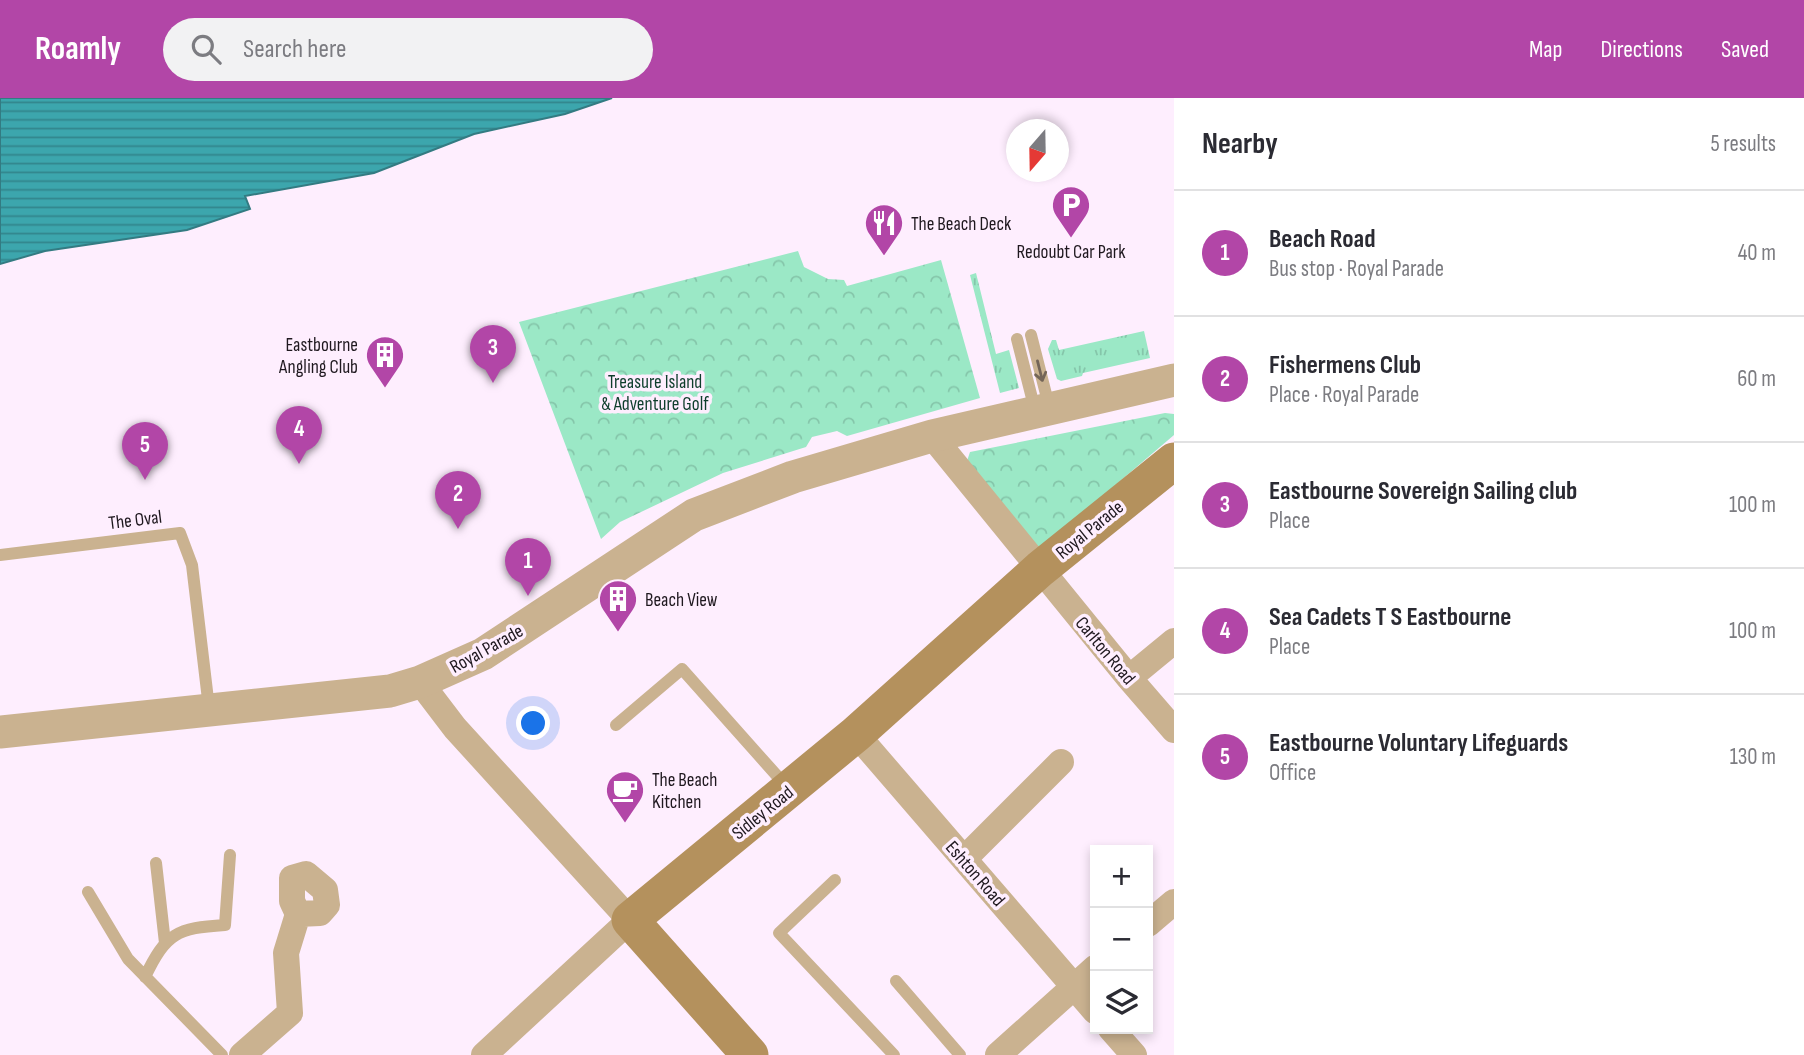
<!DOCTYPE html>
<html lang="en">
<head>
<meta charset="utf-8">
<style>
  :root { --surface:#fff; --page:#f2f2f3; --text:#2b2b33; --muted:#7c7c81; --line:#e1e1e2; --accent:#b246a7 }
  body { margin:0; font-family:"Sofia Sans Condensed",sans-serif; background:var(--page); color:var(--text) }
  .controls { position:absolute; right:21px; bottom:21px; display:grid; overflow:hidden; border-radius:0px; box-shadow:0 4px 10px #0003 }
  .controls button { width:63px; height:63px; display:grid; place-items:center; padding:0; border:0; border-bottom:2px solid var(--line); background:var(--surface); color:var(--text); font:35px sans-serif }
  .compass { position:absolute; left:1006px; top:21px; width:63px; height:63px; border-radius:50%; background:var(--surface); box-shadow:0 4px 10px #0003; rotate:200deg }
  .you { position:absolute; left:534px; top:626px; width:24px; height:24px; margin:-18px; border:5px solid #fff; border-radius:50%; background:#1a73e8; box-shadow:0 0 0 10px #1a73e833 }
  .badge { display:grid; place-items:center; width:46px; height:46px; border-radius:50%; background:var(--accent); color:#fff; font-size:23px; font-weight:700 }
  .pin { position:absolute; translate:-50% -58px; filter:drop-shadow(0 2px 4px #0008) }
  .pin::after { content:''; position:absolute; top:37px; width:24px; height:21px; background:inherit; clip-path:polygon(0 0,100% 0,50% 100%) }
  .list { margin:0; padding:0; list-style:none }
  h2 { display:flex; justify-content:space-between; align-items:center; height:91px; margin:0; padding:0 28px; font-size:30px }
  h2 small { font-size:23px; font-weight:400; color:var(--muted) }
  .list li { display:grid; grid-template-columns:46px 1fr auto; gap:21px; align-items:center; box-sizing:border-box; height:126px; padding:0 28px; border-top:2px solid var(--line) }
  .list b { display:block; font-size:26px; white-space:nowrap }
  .list p { margin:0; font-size:23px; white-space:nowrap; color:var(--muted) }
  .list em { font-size:23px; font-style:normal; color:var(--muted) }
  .icon { flex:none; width:38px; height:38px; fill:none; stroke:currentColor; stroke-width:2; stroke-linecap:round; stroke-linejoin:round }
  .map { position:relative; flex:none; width:1174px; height:957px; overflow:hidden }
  header { display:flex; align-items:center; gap:42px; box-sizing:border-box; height:98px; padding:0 35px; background:var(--accent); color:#fff }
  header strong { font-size:33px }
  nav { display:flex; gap:38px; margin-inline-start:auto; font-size:24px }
  .search { width:490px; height:63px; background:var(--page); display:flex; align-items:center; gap:18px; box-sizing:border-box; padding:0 24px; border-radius:38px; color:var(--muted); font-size:26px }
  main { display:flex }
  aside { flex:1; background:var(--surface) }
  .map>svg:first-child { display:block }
  .grass { fill:url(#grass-tufts) }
  .park { fill:url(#park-crowns) }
  .water { fill:url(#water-rules); stroke:#337b82; stroke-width:2 }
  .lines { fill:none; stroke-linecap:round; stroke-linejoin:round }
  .service { stroke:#cab290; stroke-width:12 }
  .minor { stroke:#cab290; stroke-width:26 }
  .tertiary { stroke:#cab290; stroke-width:33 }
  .secondary { stroke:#b4915d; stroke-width:37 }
  .oneway { stroke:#746558 }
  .labels { text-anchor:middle; stroke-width:7; stroke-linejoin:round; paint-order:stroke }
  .poi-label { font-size:19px; fill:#1f181f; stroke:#feeefe; text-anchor:start }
  .park-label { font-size:19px; fill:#0e3e2c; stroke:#feeefe }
  .street-label { font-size:19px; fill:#1f181f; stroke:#feeefe }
</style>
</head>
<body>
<header>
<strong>Roamly</strong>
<div class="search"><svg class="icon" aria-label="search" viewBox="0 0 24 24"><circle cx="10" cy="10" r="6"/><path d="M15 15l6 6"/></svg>Search here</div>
<nav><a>Map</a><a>Directions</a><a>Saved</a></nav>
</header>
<main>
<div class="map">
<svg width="1174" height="957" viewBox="0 0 1174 957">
  <defs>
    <pattern id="grass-tufts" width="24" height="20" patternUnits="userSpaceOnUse" patternTransform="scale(1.75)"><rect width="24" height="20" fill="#9be8c6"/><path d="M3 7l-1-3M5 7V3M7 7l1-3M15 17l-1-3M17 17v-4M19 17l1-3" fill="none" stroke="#85c6aa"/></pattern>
    <pattern id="park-crowns" width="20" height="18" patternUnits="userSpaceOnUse" patternTransform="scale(1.75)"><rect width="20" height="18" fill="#9be8c6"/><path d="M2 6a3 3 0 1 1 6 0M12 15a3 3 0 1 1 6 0" fill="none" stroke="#85c6aa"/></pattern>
    <pattern id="water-rules" width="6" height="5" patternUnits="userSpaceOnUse" patternTransform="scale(1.75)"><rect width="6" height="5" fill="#3ca6ad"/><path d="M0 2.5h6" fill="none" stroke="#32868c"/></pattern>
  </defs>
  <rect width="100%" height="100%" fill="#feeefe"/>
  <path class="grass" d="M976,175L996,256L1009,252L1019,290L1000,295L970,177Z
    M1144,233L1150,260L1083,275L1082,278L1061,283L1057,281L1048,251L1052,242H1056L1059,252Z"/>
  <path class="park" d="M798,153L804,169L828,181L844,182L847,188L941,162L980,300L847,338L837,333L812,339L806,349L723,375L620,424L601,441L519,224Z
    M1165,315L1174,316V337L1044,448L1035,453L967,363L970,354Z"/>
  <path class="water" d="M0,0H612L565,16L474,36L374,75L245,98L250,111L187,132L45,153L0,166Z"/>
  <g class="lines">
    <path class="service" d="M1031,237L1049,308
      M1017,241L1035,312
      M0,457L180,435L192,467L209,610
      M616,627L682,571L787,689
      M156,765L165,845
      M835,782L779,835L894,957
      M88,794L128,861L222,957
      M145,879C166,835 177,830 225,827L230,757
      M896,883L960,957"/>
    <path class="minor" d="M932,338L1129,580L1174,632
      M1129,580L1174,543
      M420,584L455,630L630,822L484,957
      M856,636L1095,913
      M964,761L1061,664
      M1148,826L1174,804
      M1111,931L1134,957
      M242,957L290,915L286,855L298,816L320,815L327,807L325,792L306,776L292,780V803L298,816
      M998,957L1095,870"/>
    <path class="tertiary" d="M0,634L390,593L420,584L483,556L694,417L793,379L932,338L1174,282"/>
    <path class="secondary" d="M750,957L630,822L856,636L1040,471L1174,363"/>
  </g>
  <defs><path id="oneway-shaft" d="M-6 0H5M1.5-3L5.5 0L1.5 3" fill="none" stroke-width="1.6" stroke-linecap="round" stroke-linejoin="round" transform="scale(1.75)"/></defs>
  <use class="oneway" href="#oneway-shaft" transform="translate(1040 273) rotate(76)"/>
  <defs>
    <g id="parking-pin" transform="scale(2.0125)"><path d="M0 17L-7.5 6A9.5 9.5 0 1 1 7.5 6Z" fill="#b246a7" stroke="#feeefe"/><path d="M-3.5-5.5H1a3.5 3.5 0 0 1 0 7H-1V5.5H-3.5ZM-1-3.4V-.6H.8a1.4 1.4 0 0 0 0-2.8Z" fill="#fff"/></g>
    <g id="restaurant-pin" transform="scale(2.0125)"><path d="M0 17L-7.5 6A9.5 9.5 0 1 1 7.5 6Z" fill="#b246a7" stroke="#feeefe"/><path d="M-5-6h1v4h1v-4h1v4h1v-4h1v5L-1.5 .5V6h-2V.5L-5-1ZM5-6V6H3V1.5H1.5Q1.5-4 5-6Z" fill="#fff"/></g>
    <g id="building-pin" transform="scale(2.0125)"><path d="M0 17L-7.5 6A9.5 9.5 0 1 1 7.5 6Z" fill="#b246a7" stroke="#feeefe"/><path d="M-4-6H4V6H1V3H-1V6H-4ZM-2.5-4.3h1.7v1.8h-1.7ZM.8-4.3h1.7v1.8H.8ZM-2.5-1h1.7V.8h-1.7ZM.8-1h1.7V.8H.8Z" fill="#fff"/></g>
    <g id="cafe-pin" transform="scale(2.0125)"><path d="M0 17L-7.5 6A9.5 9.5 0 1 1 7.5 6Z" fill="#b246a7" stroke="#feeefe"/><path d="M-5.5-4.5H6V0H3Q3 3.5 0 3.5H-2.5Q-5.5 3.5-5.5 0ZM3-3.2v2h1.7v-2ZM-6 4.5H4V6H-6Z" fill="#fff"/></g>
  </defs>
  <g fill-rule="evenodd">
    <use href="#parking-pin" x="1071" y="107"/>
    <use href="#restaurant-pin" x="884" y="125"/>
    <use href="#building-pin" x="385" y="257"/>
    <use href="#building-pin" x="618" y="501"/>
    <use href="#cafe-pin" x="625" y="692"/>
  </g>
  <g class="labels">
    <g class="poi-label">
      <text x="911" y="132">The Beach Deck</text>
      <text x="1071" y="160" text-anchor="middle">Redoubt Car Park</text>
      <text x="358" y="253" text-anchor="end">Eastbourne<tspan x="358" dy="22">Angling Club</tspan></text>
      <text x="645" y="508">Beach View</text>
      <text x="652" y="688">The Beach<tspan x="652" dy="22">Kitchen</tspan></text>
    </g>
    <g class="park-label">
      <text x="655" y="290">Treasure Island<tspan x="655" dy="22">&amp; Adventure Golf</tspan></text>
    </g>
    <g class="street-label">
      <text transform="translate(135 421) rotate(-7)" y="7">The Oval</text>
      <text transform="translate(1089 431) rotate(-39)" y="7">Royal Parade</text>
      <text transform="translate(486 550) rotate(-29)" y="7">Royal Parade</text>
      <text transform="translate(1106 552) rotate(50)" y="7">Carlton Road</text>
      <text transform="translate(762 714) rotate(-39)" y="7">Sidley Road</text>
      <text transform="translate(976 775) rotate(49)" y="7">Eshton Road</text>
    </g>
  </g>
</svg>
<div class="controls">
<button>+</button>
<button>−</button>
<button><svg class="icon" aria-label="layers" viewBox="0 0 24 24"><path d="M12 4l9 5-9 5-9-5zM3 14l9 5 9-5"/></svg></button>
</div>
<svg class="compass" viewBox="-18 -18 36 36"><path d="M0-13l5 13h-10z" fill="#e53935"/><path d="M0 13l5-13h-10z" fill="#7c7c81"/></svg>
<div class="you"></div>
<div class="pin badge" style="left:528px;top:498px">1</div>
<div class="pin badge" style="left:458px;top:431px">2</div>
<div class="pin badge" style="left:493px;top:285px">3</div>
<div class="pin badge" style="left:299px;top:366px">4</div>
<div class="pin badge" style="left:145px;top:382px">5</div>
</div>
<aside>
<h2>Nearby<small>5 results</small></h2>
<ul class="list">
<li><span class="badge">1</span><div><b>Beach Road</b><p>Bus stop · Royal Parade</p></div><em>40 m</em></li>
<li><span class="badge">2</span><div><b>Fishermens Club</b><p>Place · Royal Parade</p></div><em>60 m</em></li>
<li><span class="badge">3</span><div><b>Eastbourne Sovereign Sailing club</b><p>Place</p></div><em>100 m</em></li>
<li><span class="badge">4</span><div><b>Sea Cadets T S Eastbourne</b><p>Place</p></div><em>100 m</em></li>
<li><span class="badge">5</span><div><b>Eastbourne Voluntary Lifeguards</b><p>Office</p></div><em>130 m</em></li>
</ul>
</aside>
</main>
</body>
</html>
